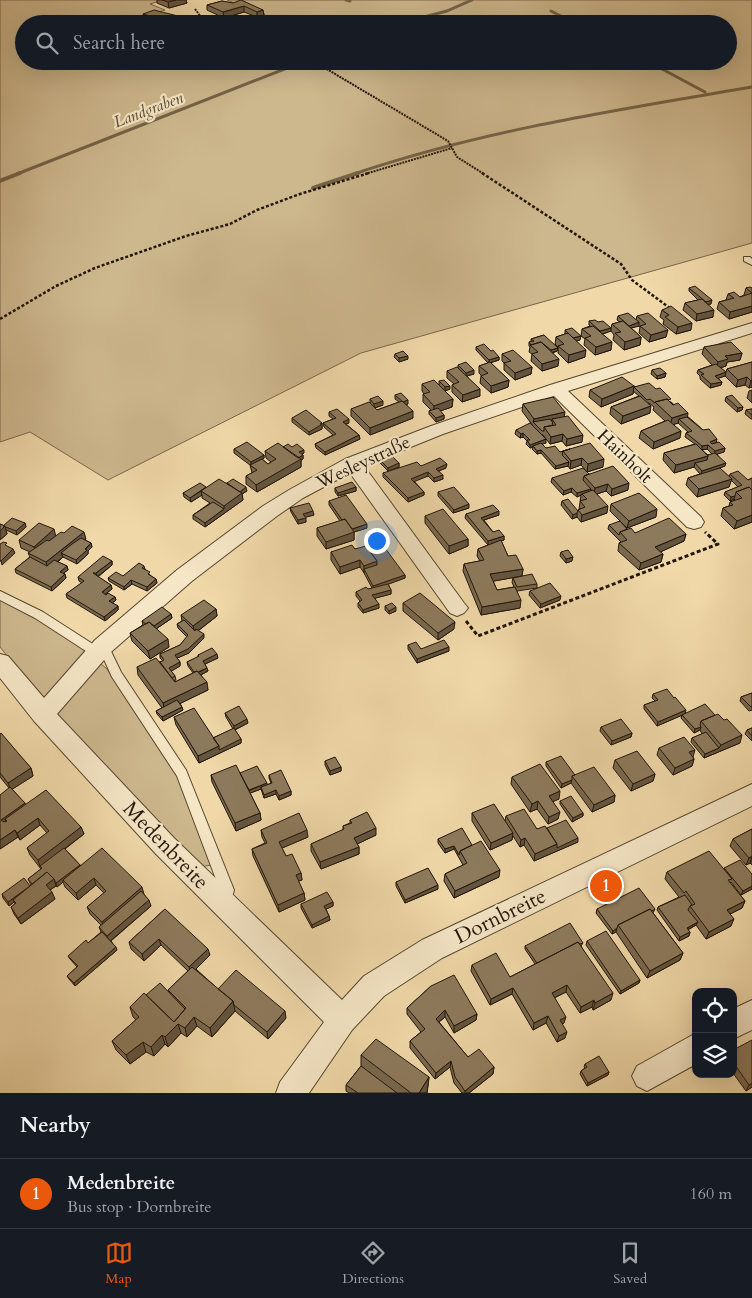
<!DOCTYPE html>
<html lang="en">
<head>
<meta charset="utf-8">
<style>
  :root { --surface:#171b24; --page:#20242c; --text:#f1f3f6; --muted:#9ea1a6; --line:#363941; --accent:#ea580c }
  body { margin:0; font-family:Cardo,serif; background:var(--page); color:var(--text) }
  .controls { position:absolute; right:15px; bottom:15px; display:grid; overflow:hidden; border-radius:10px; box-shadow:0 5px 20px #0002 }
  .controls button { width:45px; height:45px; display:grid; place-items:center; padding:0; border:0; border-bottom:1px solid var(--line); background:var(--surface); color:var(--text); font:25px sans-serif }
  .you { position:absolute; left:376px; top:540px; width:18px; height:18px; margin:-12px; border:4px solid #fff; border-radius:50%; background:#1a73e8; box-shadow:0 0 0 8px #1a73e833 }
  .badge { display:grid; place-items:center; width:32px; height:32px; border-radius:50%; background:var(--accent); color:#fff; font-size:16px; font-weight:700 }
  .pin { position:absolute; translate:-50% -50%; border:2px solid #fff; box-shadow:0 1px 5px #0006 }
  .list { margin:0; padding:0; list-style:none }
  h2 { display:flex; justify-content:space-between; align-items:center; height:65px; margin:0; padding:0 20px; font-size:21px }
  h2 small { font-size:16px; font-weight:400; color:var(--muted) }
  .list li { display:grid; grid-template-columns:32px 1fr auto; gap:15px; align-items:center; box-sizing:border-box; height:70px; padding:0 20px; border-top:1px solid var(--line) }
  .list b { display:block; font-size:19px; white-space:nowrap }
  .list p { margin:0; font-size:16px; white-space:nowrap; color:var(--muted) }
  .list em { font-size:16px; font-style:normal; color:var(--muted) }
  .icon { flex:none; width:28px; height:28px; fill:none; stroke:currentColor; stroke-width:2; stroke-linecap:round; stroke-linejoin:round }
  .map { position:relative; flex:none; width:752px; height:1093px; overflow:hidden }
  .search { position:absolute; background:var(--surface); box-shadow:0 5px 20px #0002; left:15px; right:15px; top:15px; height:55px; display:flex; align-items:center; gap:12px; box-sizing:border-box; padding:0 18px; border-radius:28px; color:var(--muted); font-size:19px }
  .sheet { height:135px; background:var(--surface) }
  nav { display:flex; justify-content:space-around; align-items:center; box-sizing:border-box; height:70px; border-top:1px solid var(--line); background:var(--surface); font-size:14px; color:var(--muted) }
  nav a { display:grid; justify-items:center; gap:2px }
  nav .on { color:var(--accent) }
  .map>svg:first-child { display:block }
  .green { fill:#cdb78d; stroke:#78664b }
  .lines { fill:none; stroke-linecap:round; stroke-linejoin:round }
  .stream-far1 { stroke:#746248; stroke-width:3 }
  .stream { stroke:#746248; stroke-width:4 }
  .lane-casing { stroke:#564631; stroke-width:2 }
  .street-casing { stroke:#564631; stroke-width:2 }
  .path-far2 { stroke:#221509; stroke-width:2; stroke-dasharray:2 1; stroke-linecap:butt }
  .path-far1 { stroke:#221509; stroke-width:2.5; stroke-dasharray:3 2; stroke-linecap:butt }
  .path { stroke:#221509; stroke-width:3; stroke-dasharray:4 2.5; stroke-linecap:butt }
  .lane { fill:#f5e6c6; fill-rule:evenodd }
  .street { fill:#f5e6c6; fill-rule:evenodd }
  .wall { fill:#79694f; stroke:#221509; fill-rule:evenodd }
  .shaded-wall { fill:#635540; stroke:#221509 }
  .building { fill:#8d7a5c; stroke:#221509 }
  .labels { text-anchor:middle; stroke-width:4.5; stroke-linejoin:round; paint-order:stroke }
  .far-water-label { font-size:16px; font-style:italic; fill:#584933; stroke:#f5e6c6 }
  .street-label { font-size:18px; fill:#221509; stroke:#f5e6c6 }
  .near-street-label { font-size:21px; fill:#221509; stroke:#f5e6c6 }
</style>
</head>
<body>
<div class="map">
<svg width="752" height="1093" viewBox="0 0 752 1093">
  <rect width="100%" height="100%" fill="#f0d8a8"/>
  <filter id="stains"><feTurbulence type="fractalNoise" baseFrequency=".004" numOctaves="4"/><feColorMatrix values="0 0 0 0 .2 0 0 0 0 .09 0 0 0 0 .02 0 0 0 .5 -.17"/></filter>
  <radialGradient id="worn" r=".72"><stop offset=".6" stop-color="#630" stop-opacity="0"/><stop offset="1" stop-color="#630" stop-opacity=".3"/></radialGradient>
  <path class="green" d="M0,0H163L150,4L165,10L134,20L142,24H24V61H237L245,64L253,61H728V24H261L273,19L227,0H752V243L361,353L108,480L30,432L0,442Z
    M0,599L38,618L78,644L107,669L178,778L212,865L199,867L62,724L0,647Z"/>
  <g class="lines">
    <path class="stream-far1" d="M346,0L350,1
      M551,11L576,24
      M397,24L447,11L472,0
      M647,61L705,92
      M17,174L305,61
      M354,174C484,130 617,110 752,87"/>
    <path class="stream" d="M0,181L20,173
      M313,188L358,173"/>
    <g class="lane-casing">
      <path id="lane" d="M744,257H750L752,259V265L744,261Z
        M0,591L43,612L99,648L98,646L99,643H107L121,672L186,770L234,890L230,906L225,908L220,906L218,902L220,890L177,776L112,677L101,653L96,656L92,655L35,618L0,600Z"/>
    </g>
    <g class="street-casing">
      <path id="street" d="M752,323V333L568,391L701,517L704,522L701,527L694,529L687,527L554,396L443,434L364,466L464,603L468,608L464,613L457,616L450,613L350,473L303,498L277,516L192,581L111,652L57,714L174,838L342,1000L364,976L422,940L752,784V806L442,958L384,996L352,1030L309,1093H276L280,1082L324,1022L156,854L34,721L0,678V654L8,656L44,698L95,640L177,570L263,506L289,490L345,459L431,426L550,385Z
        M752,1000V1030L733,1039V1009Z
        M696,1033V1064L647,1091L637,1086L632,1076L637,1066Z"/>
    </g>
    <path class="path-far2" d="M195,9L201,17L217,24
      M323,61L325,68L448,141L457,157L484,174
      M365,174L452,148"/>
    <path class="path-far1" d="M482,173L621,264L632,280L671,309
      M0,319L56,286L95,268L186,236L230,224L257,210L300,194L369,173"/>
    <path class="path" d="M466,621L478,636L718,544L705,532"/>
    <use href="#lane" class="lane"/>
    <use href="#street" class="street"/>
  </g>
  <path class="wall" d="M157,0H186L187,3L169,8L157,3Z
    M222,1L263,10L264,15L257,17L244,12L224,18L207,10V5Z
    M143,14L182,17L183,23L181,24H158L144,20Z
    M689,288L711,304H708L713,317L696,321L683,310L685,303L698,300L689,291Z
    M746,288H752V312L729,319L717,309L719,302L726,300L728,294L740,297L744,295Z
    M662,310L691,330L676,334L663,324L664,320L660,317Z
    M618,316L636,320L637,316L666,337L649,342L639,333L640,327L638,326L631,328L641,337L640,345L624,350L613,340L614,335L611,331L602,334L611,350L595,355L584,345L585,339L581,336L582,329L590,326L589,325V321L598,322L611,328L612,324L620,322L617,320Z
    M565,330L580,340L576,341L585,357L568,363L558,353V347L555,344L556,337L565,334Z
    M544,335L557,351L553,353L558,366L542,371L531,361L532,354L529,352L530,347L529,346V342H531V339Z
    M476,347L491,351L499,357V360L490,363L509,380L508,387L491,393L480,383L481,376V375L479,373V366L488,363L476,350Z
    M704,347L742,353L740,360L727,362L726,366L720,368L726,372L727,369L752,362V387L749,388L745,385L736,387L725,376L718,378L722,382L721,385L710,388L700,379V376L697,373L698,370L712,365L702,354Z
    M395,354L408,359L399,362L394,357Z
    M502,354L532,367L531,374L515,380L504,370V363L502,361Z
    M458,365L474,374L467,376L480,396L462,402L452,392V385L454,384L447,378V371L458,368Z
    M652,370L666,373L665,377L657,379L651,374Z
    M439,381L450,389L445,391L439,385Z
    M422,384L453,399L452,407L440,411L444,415V419L436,422L429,414V411L431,410L423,402V394H424L422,391Z
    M634,386L671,402L717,442L725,448L724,452L717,454L725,466L720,468L729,477L730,474L748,480L752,478V522L734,529L721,516L723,508L729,506L730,502L735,500L734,499L730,501L724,495L725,492L738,487L731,480L729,487L697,497L686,485L688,478L700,474L694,467L674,473L663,460L664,453L695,444L685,437L686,433L688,432L678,423L673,424L680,438L653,449L639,438L641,431L665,421L653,410L654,407L649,403H648L650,413L621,424L610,414L611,407L639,396L633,391V394L601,407L589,397L590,390ZM707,449L712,454L708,455L702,450Z
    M752,390V403L747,398L749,391Z
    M395,395L408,404H406L413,418L370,435L351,416V409L370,403V399L383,405L375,408L377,410L399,402L395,399Z
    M726,397L743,407L742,410L737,412L725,401Z
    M523,404L564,417L582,442L566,446L562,441L550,444L543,435H542L546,443L542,444L546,448L560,452L570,449L603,467L587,472L581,465L570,469L568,466L555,469L541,453L537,454L532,449L533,447L530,448L526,444L527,441L523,437L520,438L515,434L516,430L533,426L522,411Z
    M752,409V419H751L745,414L746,410Z
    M329,412L349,423L346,424L359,435L360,439L325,455L316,448L315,444L333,435L324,427L323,423L333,419L329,416Z
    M292,418L322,423V429L309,435L292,422Z
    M283,447H292L304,453L302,455H303V459L301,460V467L257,492L246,484V476L252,473L250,465L234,453V449L264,455V458L262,459L268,464L271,462L266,458L265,451Z
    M380,460L399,463V467L388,471L380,463Z
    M421,466L446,468L439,471L443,479L434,482L428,476L414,481L424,492V495L408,502L383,477V473Z
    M589,474L628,490L611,496L606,491L597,494L607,513L581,522L577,517L572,519L561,505L562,501L578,511L579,509L581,495L577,497L571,492L563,495L551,482L552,478Z
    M227,483L247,491L242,494L243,500L205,527L193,519V515L210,503L202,498V495L191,502L184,497L183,493Z
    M356,487V491L338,496L335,492V488Z
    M438,492L469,508L453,513L438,496Z
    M329,501L367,528L354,532V540L326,549L317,536V528L340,521L329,505Z
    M611,504L656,517L627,528L610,511Z
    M290,508L314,515L305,517L306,522L298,524L291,512Z
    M466,514L499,515L484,520L493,532L504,536V540L501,541L508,556L523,569L522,576L537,584V588L517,591L520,608L481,615L463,571L464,564L480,561L477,556L478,549L488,545L465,518ZM522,576L513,578L512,582L514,587L497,590L493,581Z
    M425,516L468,539V546L449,554L425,523Z
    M25,523L26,527L17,535L6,530L7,534L0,540V524L4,526Z
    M609,525L627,529L635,533L686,534L684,541L660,552L663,554L661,562L639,570L618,551L619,543L621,542L608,529Z
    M55,536L86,539L85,540L91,543L92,547L88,551V554L77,564L63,557L58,562L67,566L68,570L63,573L65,574L66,578L52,591L16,573L15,569L30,557L28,553L30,552L21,548L19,540Z
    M355,549H368L405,575V578L388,584L391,590V594L375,598L379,608L363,613L358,607V603L360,601L356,596V592L372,588L364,573L360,567L340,574L331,560V552Z
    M561,552L572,561L566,563L560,556Z
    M112,561V565L98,577L111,585L112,589L105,594L115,597L116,600L112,603L118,606V610L105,621L67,598L66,594L82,583L79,581L78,577Z
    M144,566L145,569L151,576L156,579L157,583L147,591L132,584L124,590L109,581L108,578L123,576Z
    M530,591L560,600L540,608L529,595Z
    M403,603L454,629L438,640L403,611Z
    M385,606L396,611L389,614L385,610Z
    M216,609L217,616L198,631L204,638L189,653L177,658L180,662V666L171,671L175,676L176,680L174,681L175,682L193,673L188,666L187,662L198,657V655L218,658L205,664L208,671L201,675L208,690L180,703L183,710L163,721L157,714L156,711L162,708L138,675L137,667L163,661L160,658V654L180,645L187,637L178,628L177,624L182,621L181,615Z
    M171,614L172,618L156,629L169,647L150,659L132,641L130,633L143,625L142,621Z
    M408,645L421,649L449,651L417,663L408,649Z
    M752,693V710L749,711L740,701L741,697Z
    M653,694L686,713L740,743L704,758L691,742L692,738L702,734L700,730L694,733L681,718L682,715L657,726L644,709V705L655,701L652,698Z
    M225,713L248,723L235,730L241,739V743L199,763L176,725L174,717L213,738L233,729L226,717Z
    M601,727L632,733L631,737L611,745L600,731Z
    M752,728V741L745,734L747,730Z
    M0,734L31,768L33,776L12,789L26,805L81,827L84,834L65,849L80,865L144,894L151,906L111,941L117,950L75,986L69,979L67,976L77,967L70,959L68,956L88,943L101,932L99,927L101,925L90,914L87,907L104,893L96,885L78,900L65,887L63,882L57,887L56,886L50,890L55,899L21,924L14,914L11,907L15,904L14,902L9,906L3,898L2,894L30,886L31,885L28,879L41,869L30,855L27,848L47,833L40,825L20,840L18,837L0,849L9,788L0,777Z
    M659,748L693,757L694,759L692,766L673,775L657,755Z
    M615,760L655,774L653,781L631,791L613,768Z
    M325,761L341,767V771L330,775L325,765Z
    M546,762L615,795L614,802L592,812L571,783L561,788L546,766Z
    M240,773L267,785L271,783L269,778V775L291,791V795L279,800L276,794L264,798L261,789L250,793L260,813L261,820L236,831L212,782L211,775Z
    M512,777L559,799L553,801L558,819L548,824L537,809L530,812L511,784Z
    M560,801L583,813V816L572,822L560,804Z
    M472,813L505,821L506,816L537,829L547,828L578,842L534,861L524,845L520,847L513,836L512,840L490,850L472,821Z
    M350,820L376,835L357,844L359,847V854L321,869L311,851V844L343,830V826L350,823Z
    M752,829V865L750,863L746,865L730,846L733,839Z
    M261,830L308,837L282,848L286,856L301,873L302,880L298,881L304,893L305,900L279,912L253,856L252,849L265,843L262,837Z
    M438,839L472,845L499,877L454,898L444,881L445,874L463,865L454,849L445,853L438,843Z
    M724,869L752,874V889L741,895L731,882L730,883L745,901L742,908L730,914L731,926L706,939L696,925L688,930L690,932L689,936L679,941L657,910L658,907L679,897L665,879L667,872Z
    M396,882L438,889L405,903L396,886Z
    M333,902V906L326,909L329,916L330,920L312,928L301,908V904Z
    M165,909L210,955L196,969L218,989L286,1018L268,1039L235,1011L212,1037L197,1026L187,1037L181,1033L168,1047L165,1044L154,1056L146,1052L130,1064L116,1050L112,1041L136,1020L133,1017L130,1007L146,995L169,993L168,990L188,971L161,945L144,961L131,949L129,942Z
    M597,909H655L653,913L683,953L680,960L647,978L616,932L612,934L596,913Z
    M587,941L640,980L639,983L620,994L586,945Z
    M583,943L581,946L611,1000L593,1010L592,1007L580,1013L566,992L554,998L564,1023L562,1024L565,1038L557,1042L546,1023L533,1030L512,994L490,1005L471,971L472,965L510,977L535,964L525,949V946Z
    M431,986L477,1014L476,1020L454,1033L445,1017L439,1022L468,1057L494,1067L493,1074L469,1093H462L454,1083L450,1067L435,1079L410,1048V1041L421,1032L407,1014V1008Z
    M733,1050L752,1087L746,1091L733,1073Z
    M361,1055L429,1077L427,1093H349L346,1091V1085L361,1066Z
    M585,1064L609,1072L608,1075L587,1086L580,1074L581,1071L585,1068L584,1067Z"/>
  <path class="shaded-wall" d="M176,0H186L187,3L169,8L168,2Z
    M244,6V12L224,18L223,12Z
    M263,10L264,15L257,17V12Z
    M182,17L183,23L181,24H172V22Z
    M712,300L711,304L705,305L706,302Z
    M752,306V312L729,319L730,312Z
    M714,310L713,317L696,321L697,314Z
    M639,322V326L628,329L629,326Z
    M692,323L691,330L676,334L678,327Z
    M611,328V331L600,335V331Z
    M668,330L666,337L649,342L651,335Z
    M581,336L580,340L573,342V338Z
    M641,337L640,345L624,350L625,342Z
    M612,342L611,350L595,355L596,347Z
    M558,348L557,351L550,353L551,350Z
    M586,350L585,357L568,363L569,355Z
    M742,353L740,360L727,362L726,366L716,369L718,362L725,356Z
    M408,356V359L399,362V358Z
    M499,357V360L489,363V360Z
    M559,359L558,366L542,371V364Z
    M532,367L531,374L515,380V373Z
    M474,370V374L466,376V373Z
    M726,372L725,376L714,380L715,376Z
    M666,373L665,377L657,379V376Z
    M747,377L745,385L736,387L738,380Z
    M509,380L508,387L491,393V386Z
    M752,380V387L749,388L751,381Z
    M722,382L721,385L710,388L711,384Z
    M450,386V389L445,391V387Z
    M634,386L633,394L601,407L602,399Z
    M480,389V396L462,402L463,395Z
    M453,399L452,407L434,413V406Z
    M408,400V404L402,406V402Z
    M383,401V405L374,408V404Z
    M651,406L650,413L621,424L623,416Z
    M743,407L742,410L737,412L738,408Z
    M413,411V418L370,435V428Z
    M565,412L564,419H552V422H533L534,419Z
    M688,413L687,420L679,419L678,423L670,426L672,418Z
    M444,415V419L436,422V418Z
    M349,419V423L343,425V422Z
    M322,423V429L309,435V432Z
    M681,431L680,438L653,449L654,442Z
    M523,433V437L520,438L521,434Z
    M563,434L562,441L550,444L551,437Z
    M359,435L360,439L325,455V452Z
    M583,435L582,442L566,446L567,439Z
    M546,439V443L534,447L533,446V447L530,448V445Z
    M717,439L716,443L709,446L710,442Z
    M708,445L707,449L702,450V446Z
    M725,448L724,452L714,455L715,451Z
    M304,450V453L299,456V452Z
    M541,450V453L537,454V451Z
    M264,455V458L251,466V462Z
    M303,455V459L301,460V467L257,492L256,485Z
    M708,456L706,463H695L694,467L674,473L676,465Z
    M582,458L581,465L570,469L571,461Z
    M604,459L603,467L587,472L588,464Z
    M569,462L568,466L555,469L556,466Z
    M399,463V467L388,471V468Z
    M726,463L725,466L701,475L702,471Z
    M447,464L446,468L436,472V469Z
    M428,472V476L411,483V479Z
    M443,475V479L434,482V478Z
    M732,479L729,487L697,497L699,489Z
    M629,483L628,490L611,496L612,489Z
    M608,484L606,491L594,495L595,488Z
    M246,487L247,491L242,494L243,500L205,527V523L224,509V506Z
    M356,487V491L338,496V493Z
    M572,488L571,492L563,495L564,491Z
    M591,489V492L582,494L581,495L577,497V493Z
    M201,491L202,495L191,502L190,498Z
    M424,492V495L408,502V498Z
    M735,496L734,499L730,501L731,497Z
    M469,504V508L453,513L454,510Z
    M608,506L607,513L581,522L582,515Z
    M657,509L656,517L627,528L629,521Z
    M313,511L314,515L303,518V514Z
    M499,511V515L481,521V518Z
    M577,513V517L572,519L573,515Z
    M752,515V522L734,529L737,521Z
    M306,518V522L298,524V520Z
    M25,523L26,527L17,535L16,531Z
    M367,524V528L354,532V540L326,549V542L350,530Z
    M5,526L7,534L0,540V531Z
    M54,529L56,537L37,555L34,547Z
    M84,532L86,539L66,555L61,553L63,557L48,569L46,562Z
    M686,534L684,541L654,555L655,547Z
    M504,536V540L488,545V541Z
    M468,539V546L449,554V546Z
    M91,543L92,547L88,551V554L77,564L76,560Z
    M13,549L15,553L2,565L1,561Z
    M663,554L661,562L639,570L641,563Z
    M573,557L572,561L566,563V559Z
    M360,560V567L340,574V567Z
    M112,561V565L97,577L96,573Z
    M377,561V568L364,569V573V566Z
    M67,566L68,570L61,575L60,572Z
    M523,569L522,576L489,582L490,574Z
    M65,574L66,578L52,591L51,587Z
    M405,575V578L373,590V586Z
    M156,579L157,583L147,591V587Z
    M131,580L132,584L124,590V587Z
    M111,585L112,589L103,596L102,592Z
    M391,590V594L372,599V595Z
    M561,596L560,600L540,608L541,604Z
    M115,597L116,600L110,605L109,601Z
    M521,600L520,608L481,615L482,607Z
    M379,604V608L363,613V610Z
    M118,606V610L105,621L104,617Z
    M396,607V611L389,614V611Z
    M216,609L217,616L195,633L193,626Z
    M171,614L172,618L153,631L152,627Z
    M455,622L454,629L438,640V633Z
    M204,634V638L189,653L175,659V655Z
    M168,639L169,647L150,659L148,651Z
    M449,647V651L417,663V659Z
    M217,654L218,658L203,665V661Z
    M180,662V666L170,672L169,668Z
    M207,668L208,671L196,677V674Z
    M207,682L208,690L165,711L163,703Z
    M182,707L183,710L163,721L162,717Z
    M686,710L685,714L657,726L658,722Z
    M247,719L248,723L234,730V726Z
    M701,727L700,730L694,733L695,729Z
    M632,733L631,737L611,745L612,741Z
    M742,735L740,743L704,758L705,754L719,748L721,745Z
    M241,739V743L199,763L198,756L219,746Z
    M695,750L693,757L686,760L689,752Z
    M694,759L692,766L673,775L675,768Z
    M341,767V771L330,775V771Z
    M31,768L33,776L11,790L8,783Z
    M655,774L653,781L631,791L633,784Z
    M572,780L571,783L561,788L562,784Z
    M267,783V787H261V789L248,794V791Z
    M276,790V794L264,798V795Z
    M291,791V795L279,800V796Z
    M560,791L559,799L548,804L549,796Z
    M615,795L614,802L592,812L594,805Z
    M538,801L537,809L530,812L532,804Z
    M25,803L28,810L7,821L5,819L7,824L4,827L1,820Z
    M560,812L558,819L548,824L549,817Z
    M260,813L261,820L236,831L235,823Z
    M583,813V816L572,822L573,818Z
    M38,818L40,825L20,840L17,833Z
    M81,827L84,834L40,867L38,860Z
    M376,828V835L355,845L354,838Z
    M15,830L18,837L0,849V840Z
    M307,830L308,837L280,849L279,842Z
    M513,833L512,840L490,850L491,843Z
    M525,838L524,845L520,847L521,840Z
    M578,838V842L534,861L535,854L557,844Z
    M454,846V849L445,853V849Z
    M359,847V854L321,869L320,862Z
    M752,856L750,863L746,865L749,858Z
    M80,865L81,869L63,880V882L57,887L56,883Z
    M500,870L499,877L454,898L455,891Z
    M301,873L302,880L296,882V875Z
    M94,878L96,885L78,900L76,893Z
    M54,879L56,886L48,891L46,885Z
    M438,885V889L405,903V900Z
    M30,886L13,900L14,902L9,906L8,902Z
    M752,886V889L741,895L743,891Z
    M142,887L144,894L104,928L102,922Z
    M52,892L55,899L21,924L18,918Z
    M304,893L305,900L279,912L278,905Z
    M149,900L151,906L109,942L107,936Z
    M745,901L742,908L724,917L727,910Z
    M333,902V906L324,910V906Z
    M329,916L330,920L312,928V925Z
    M734,919L731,926L706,939L709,932Z
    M698,922L696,925L685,931L687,928Z
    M617,928L616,932L612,934L613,931Z
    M690,932L689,936L679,941L680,937Z
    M159,939L161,945L144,961L142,954Z
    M116,947L117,950L75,986L74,983Z
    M208,949L210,955L191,974L189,967Z
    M683,953L680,960L647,978L650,971Z
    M640,980L639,983L620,994L621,991Z
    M567,985L566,992L550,1000L552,993Z
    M513,988L512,994L490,1005L491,999Z
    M613,993L611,1000L593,1010L595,1003Z
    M594,1000L592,1007L580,1013L581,1007Z
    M233,1001L235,1011L212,1037L210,1028Z
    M445,1010V1017L435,1025L436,1019Z
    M285,1011L286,1018L268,1039L267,1032Z
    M477,1014L476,1020L454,1033V1026Z
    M548,1016L546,1023L533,1030L534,1023Z
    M194,1017L197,1026L187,1037L185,1028Z
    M566,1017L564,1023L558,1027L560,1020Z
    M178,1024L181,1033L168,1047L165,1037Z
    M567,1032L565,1038L557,1042L559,1036Z
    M162,1035L165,1044L154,1056L151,1047Z
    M143,1042L146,1052L130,1064L126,1055Z
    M451,1061L450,1067L435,1079L436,1073Z
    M494,1067L493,1074L469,1093H465V1091Z
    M609,1072L608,1075L587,1086L588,1083Z
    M429,1077L427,1093H419Z
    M752,1083V1087L746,1091L749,1085Z"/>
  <path class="building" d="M162,0H176L168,2Z
    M241,0L263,10L257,12L244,6L223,12L207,5L222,1L233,3Z
    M154,10L182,17L172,22L143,14Z
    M695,286L712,300L706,302L689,288Z
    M750,287L752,288V293L746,288Z
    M734,292L740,297L752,293V306L730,312L719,302L734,298L728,294Z
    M702,299L714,310L697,314L685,303Z
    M671,306L692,323L678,327L665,317L669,315L662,310Z
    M628,313L639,322L629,326L618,316Z
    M648,313L668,330L651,335L640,326L646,324L637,316Z
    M595,320L598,322L603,321L611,328L600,331L589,321Z
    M623,321L641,337L625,342L615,333L621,332L612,324Z
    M593,326L612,342L596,347L585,338L591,336L582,329Z
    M572,328L581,336L573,338L565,330Z
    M568,333L586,350L569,355L558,346L564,344L556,337Z
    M544,335L558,348L551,350L541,342L531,345L529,342L534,341L531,339Z
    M541,342L559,359L542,364L532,354L538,352L530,345Z
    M731,342L742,353L725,356L728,359L718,362L704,347Z
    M484,344L491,351L493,350L499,357L489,360L476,347Z
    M513,350L532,367L515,373L504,363L511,361L502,354Z
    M403,351L408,356L399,358L395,354Z
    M466,362L474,370L466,373L458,365Z
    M490,362L509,380L491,386L481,376L488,373L479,366Z
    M752,362V380L751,381L747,377L738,380L727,369Z
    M716,364L726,372L715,376L722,382L711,384L701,375L704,374L698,370Z
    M457,367L480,389L463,395L452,385L459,382L447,371Z
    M660,368L666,373L657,376L652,370Z
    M622,377L634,386L602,399L590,390Z
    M434,380L453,399L434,406L423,394L430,392L422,384Z
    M444,380L450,386L445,387L439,381Z
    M649,383L656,389L660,388L671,399L668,400L667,399L655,402V403L650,399L647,400L634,387Z
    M401,393L408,400L403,402L395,395Z
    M732,395L743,407L738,408L726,397Z
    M378,396L383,401L374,404L370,399Z
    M640,396L651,406L623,416L611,407Z
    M553,397L565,412L534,419L523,404Z
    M667,399L673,405L678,403L688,413L672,418L655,402Z
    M402,401L413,411L370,428L351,409L369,402L377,410Z
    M438,408L444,415L436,418L429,411Z
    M337,409L349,419L343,422L359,435L325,452L315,444L336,434L323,423L336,418L329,412Z
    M752,409V415L746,410Z
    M306,410L322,423L320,424L321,425L309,432L292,418Z
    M568,416L583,435L567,439L563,434L551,437L544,427L556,425L552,419Z
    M687,417L703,430L709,429L717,439L710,442L712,444L719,442L725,448L715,451L708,445L702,446L686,433L692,431L679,419Z
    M550,419L553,423H552L553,425L544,427V431H542L533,422Z
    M668,420L681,431L654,442L641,431Z
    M530,423L546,439L530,445L527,440H530L523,433L521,434L516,430Z
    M247,442L264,455L251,462L234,449Z
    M278,443L301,459L256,485L246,476L257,470L250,465L262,459L268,464L276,459L265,451Z
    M541,443L546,448L555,446L560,452L570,449L563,451L562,455L569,462L556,466L541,450L537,451L533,446Z
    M590,443L604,459L588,464L582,458L571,461L563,451Z
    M288,444L292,447L297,444L304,450L299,452L303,455L298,458L283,447Z
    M696,444L708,456L676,465L664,453Z
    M715,453L726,463L702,471L695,463L707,460L708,456V455Z
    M391,455L399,463L388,468L380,460Z
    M440,458L447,464L436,469L443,475L434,478L428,472L411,479L424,492L408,498L383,473L417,462L421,466Z
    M613,466L629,483L612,489L608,484L595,488L584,476Z
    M583,468L589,474L584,476L583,480L591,489L577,493L572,488L564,491L552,478Z
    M720,468L732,479L699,489L688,478Z
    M738,471L748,480L752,478V490L749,487L736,492L735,496L731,497L725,492L742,485L730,474Z
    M219,479L242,493L224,506L201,491Z
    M233,479L246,487L240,492L227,483Z
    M352,482L356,487L338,493L335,488Z
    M200,483L206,487L190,498L183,493Z
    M454,487L469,504L454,510L438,492Z
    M749,487L752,490V515L737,521L723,508L733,505L730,502L742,498L736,492Z
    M593,490L608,506L582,515L578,510L585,507L580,501L587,499L582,494Z
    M639,493L657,509L629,521L611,504Z
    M346,495L367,524L352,529L345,519L342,520L329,501Z
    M568,499L578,511L577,513L573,515L562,501Z
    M213,502L224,509L205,523L193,515Z
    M309,503L313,511L303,514L306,518L298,520L290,508Z
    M493,505L499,511L481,518L493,532L499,530L504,536L488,541L466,514Z
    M443,509L468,539L449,546L425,516Z
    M12,518L25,523L16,531L3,526Z
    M669,518L686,534L655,547L663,554L641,563L619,543L627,540L620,532L631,528L635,533Z
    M345,519L354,532L326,542L317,528Z
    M620,521L627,529L620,532L619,535L609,525Z
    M39,523L54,529L34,547L19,540Z
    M0,524L5,526L0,531Z
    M72,526L84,532L46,562L28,553L47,540L49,541L61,532L64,533Z
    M81,538L91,543L85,549L87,550L76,560L61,553L72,544Z
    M501,540L508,556L516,555L523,569L490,574L497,590L515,587L521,600L482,607L464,564L484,560L478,549Z
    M3,542L7,543L5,545L13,549L1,561H0V544Z
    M382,544L405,575L373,586L364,569L377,565V561L368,549Z
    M352,545L355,549L366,546L377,561L364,566L360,560L340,567L331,552Z
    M568,550L573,557L566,559L561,552Z
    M103,556L112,561L96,573H93L111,585L102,592L106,595L108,593L115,597L109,601L118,606L104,617L66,594L84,581L78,577Z
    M30,557L47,566L54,560L67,566L60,572L65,574L51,587L15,569Z
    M139,563L144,566L142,568L150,572L148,574L156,579L147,587L131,580L124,587L108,578L116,572L123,576Z
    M532,574L537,584L517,587L513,578Z
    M550,583L561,596L541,604L530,591Z
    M388,584L391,590L372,595L379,604L363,610L358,603L362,600L356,592L366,587L368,589Z
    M420,593L455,622L438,633L403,603Z
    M204,600L216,609L193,626L181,615Z
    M392,603L396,607L389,611L385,606Z
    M162,607L171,614L154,626L149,622L146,624L142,621Z
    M184,620L195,631L196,629L204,634L188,649L175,655L180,662L169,668L175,676L172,678L160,662L164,660L160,654L180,645L188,635L177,624Z
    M149,622L168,639L148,651L130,633Z
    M444,640L449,647L417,659L408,645L416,642L421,649Z
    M212,648L217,654L203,661L207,668L198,672L197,671L194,672L187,662L199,656L198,655Z
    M156,658L175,682L197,671L207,682L163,703L137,667Z
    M667,689L674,698L675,697L686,710L658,722L644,705L658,700L653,694Z
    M752,693V707H751L741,697Z
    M177,700L182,707L162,717L156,711Z
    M705,704L715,715L701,721L700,725L701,727L695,729L682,715Z
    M239,706L247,719L234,726L225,713Z
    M194,708L219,746L198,756L174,717Z
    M718,714L724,720L727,719L742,735L721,745L701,721Z
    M621,719L632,733L612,741L601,727Z
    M234,728L241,739L219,750V746L213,738Z
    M752,728V736L747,730Z
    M706,732L719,748L705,754L692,738Z
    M1,733L31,768L8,783L0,773V734Z
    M684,737L695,750L689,752L694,759L675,768L659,748Z
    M637,751L655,774L633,784L615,760Z
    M561,756L575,775L572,776V780L562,784L546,762Z
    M335,757L341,767L330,771L325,761Z
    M540,764L560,791L549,796L560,812L549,817L538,801L532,804L512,777Z
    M236,765L260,813L235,823L211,775Z
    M257,766L267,783L249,790L240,773Z
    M594,767L615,795L594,805L572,776Z
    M281,770L291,791L279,796L276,790L264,795L261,787L272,783L269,775Z
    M10,787L25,803L1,820L4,822L7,821L5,819L46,790L81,827L38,860L27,848L49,831L38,818L17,833L15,830L0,840V795Z
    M571,796L583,813L573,818L560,801Z
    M494,804L513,833L491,843L472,813Z
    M524,809L537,829L545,826L557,844L535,854L525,838L521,840L506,816Z
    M367,812L376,828L354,838L359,847L320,862L311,844L344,829L343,826L352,823L350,820Z
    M299,813L307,830L279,842L286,856L292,854L301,873L296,875L304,893L278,905L252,849L267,843L261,830Z
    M566,820L578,838L557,848V844L547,828Z
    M462,828L472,845L460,851L459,855L454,846L445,849L438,839Z
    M752,829V856L749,858L733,839Z
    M481,841L500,870L455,891L445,874L467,863L460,851Z
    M64,848L80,865L56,883L54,879L47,872L32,884L28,879L42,868L40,866Z
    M102,848L142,887L102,922L87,907L106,891L94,878L76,893L63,880Z
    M709,851L732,879L728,880L745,901L727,910L734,919L709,932L690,906L695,904L686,891L684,893L667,872Z
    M740,860L752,874V886L743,891L724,868Z
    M428,868L438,885L405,900L396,882Z
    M47,872L54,879L46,885L52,892L18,918L11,907L16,903L13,900Z
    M24,878L30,886L8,902L2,894Z
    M639,888L655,909L652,911L650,909L618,925L617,928L613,931L597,909Z
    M141,891L149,900L107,936L99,927Z
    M327,892L333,902L324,906L329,916L312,925L301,904Z
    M685,895L692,905L690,906L688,910L698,922L687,928L690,932L680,937L658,907Z
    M165,909L208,949L189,967L159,939L142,954L129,942Z
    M650,909L683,953L650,971L618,925Z
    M570,923L583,943L580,944L578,942L537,963L525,946Z
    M606,931L640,980L621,991L587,941Z
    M102,932L116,947L74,983L67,976L78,966L68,956L86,940L88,943Z
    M578,942L613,993L595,1003L594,1000L581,1007L567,985L552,993L566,1017L560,1020L567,1032L559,1036L548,1016L534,1023L513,988L491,999L472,965L496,953L510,977Z
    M192,967L233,1001L210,1028L194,1017L185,1028L178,1024L165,1037L162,1035L151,1047L143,1042L126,1055L112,1041L139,1017L130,1007L144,993L174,1022L186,1008L168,990Z
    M236,970L285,1011L267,1032L234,1005L233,1001L218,989Z
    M454,975L477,1014L454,1026L445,1010L436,1019L468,1057L479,1049L494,1067L465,1091L455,1077L451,1061L436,1073L410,1041L425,1029L407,1008L431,986Z
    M160,983L185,1009L174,1022L146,995Z
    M376,1039L429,1077L419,1093H411L361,1055Z
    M752,1040V1083L749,1085L733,1062V1050Z
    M599,1056L609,1072L588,1083L581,1071L587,1067L585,1064Z
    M361,1066L397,1093H358L346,1085Z"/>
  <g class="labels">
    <g class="far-water-label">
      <text transform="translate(148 109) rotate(-21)" y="6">Landgraben</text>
    </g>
    <g class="street-label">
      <text transform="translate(625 456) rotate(44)" y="6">Hainholt</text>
      <text transform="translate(363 462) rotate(-25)" y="6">Wesleystraße</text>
    </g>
    <g class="near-street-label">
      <text transform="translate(166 845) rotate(46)" y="7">Medenbreite</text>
      <text transform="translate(500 916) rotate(-26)" y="7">Dornbreite</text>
    </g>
  </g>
  <rect width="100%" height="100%" filter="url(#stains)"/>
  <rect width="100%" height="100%" fill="url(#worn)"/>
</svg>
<div class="controls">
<button><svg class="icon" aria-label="locate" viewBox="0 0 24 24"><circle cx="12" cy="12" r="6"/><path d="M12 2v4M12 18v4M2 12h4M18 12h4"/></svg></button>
<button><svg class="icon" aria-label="layers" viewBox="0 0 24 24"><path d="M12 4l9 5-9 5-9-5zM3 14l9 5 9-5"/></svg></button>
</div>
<div class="you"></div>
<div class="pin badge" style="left:606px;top:886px">1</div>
<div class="search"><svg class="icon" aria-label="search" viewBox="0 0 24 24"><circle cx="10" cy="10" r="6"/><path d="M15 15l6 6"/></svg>Search here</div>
</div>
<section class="sheet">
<h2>Nearby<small></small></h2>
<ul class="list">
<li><span class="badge">1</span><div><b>Medenbreite</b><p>Bus stop · Dornbreite</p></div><em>160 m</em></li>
</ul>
</section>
<nav>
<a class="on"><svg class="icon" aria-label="map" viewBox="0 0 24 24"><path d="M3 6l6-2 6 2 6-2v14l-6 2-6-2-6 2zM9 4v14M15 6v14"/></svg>Map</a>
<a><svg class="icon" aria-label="directions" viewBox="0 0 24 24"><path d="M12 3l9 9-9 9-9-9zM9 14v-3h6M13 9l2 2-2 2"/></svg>Directions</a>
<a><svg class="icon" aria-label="saved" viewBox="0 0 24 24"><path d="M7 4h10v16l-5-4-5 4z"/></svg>Saved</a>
</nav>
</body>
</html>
